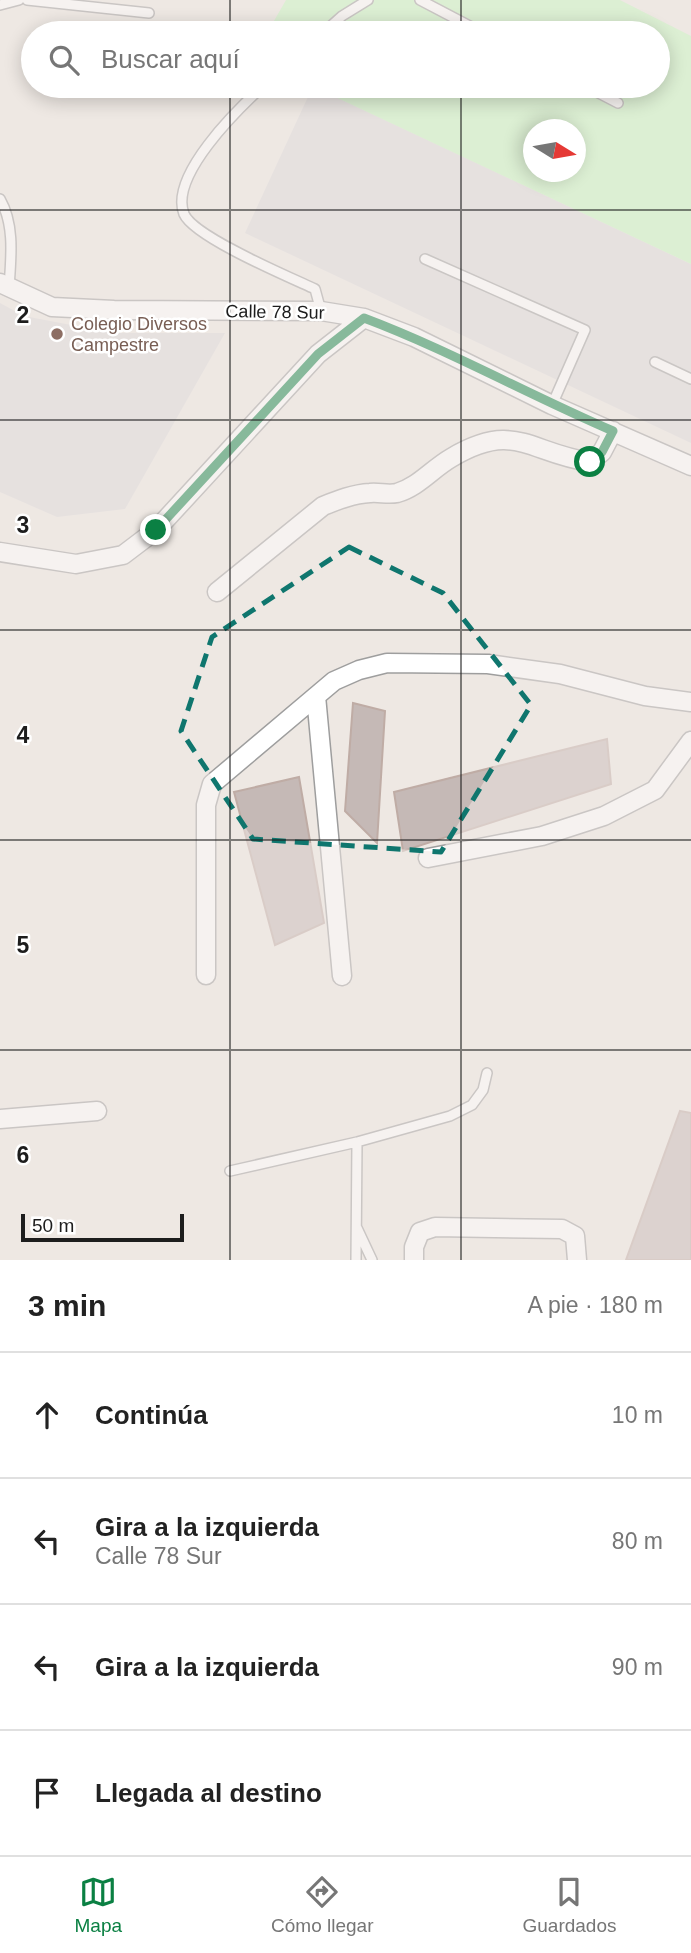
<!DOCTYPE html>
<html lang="es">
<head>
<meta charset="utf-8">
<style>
  :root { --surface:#fff; --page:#f2f2f2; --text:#222; --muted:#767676; --line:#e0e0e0; --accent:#0b8043 }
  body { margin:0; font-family:Arial,sans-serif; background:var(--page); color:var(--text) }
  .compass { position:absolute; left:523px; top:119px; width:63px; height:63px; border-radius:50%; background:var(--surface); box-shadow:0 4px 18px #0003; rotate:101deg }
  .scale { position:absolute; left:21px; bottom:18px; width:163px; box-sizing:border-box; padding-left:7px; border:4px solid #1d1d1d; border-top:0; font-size:19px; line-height:24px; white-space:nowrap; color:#1d1d1d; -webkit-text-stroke:5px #fff; paint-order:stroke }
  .stop { position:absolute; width:21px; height:21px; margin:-16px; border:5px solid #0b8043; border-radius:50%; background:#fff }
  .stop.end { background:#0b8043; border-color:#fff; box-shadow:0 2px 7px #0008 }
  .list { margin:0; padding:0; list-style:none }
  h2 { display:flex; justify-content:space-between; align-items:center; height:91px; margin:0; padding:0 28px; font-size:30px }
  h2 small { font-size:23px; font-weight:400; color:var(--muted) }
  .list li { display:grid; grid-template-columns:46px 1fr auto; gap:21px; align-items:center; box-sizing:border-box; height:126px; padding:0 28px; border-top:2px solid var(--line) }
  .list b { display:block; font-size:26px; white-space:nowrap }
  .list p { margin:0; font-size:23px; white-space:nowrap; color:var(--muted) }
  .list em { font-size:23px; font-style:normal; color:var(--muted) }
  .icon { flex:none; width:38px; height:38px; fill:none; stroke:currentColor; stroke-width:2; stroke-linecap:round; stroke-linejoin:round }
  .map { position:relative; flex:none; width:691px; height:1260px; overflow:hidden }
  .search { position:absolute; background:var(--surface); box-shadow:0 4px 18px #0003; left:21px; right:21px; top:21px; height:77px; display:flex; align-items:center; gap:18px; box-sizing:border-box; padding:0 24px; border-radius:38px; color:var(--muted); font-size:26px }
  .sheet { height:595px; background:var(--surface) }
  nav { display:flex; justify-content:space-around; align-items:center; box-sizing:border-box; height:98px; border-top:2px solid var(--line); background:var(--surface); font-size:19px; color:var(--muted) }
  nav a { display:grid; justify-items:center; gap:4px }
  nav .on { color:var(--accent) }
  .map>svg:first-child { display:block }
  .residential { fill:#dbdada }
  .park { fill:#c6f8bf; fill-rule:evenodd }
  .building { fill:#c5b9b6; stroke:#bfaca5; stroke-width:2 }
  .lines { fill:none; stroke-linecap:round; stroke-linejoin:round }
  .lane-casing { stroke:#9e9e9e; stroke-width:12 }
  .street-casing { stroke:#9e9e9e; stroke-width:21 }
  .lane { stroke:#fff; stroke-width:9 }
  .street { stroke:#fff; stroke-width:18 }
  .route { stroke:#0b8043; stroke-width:9 }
  .marked { fill:none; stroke:#0f766e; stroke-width:5; stroke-dasharray:14 9; stroke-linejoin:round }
  .grid { fill:none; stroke:#1d1d1d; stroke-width:2; stroke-opacity:0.55 }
  .education-dot { fill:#8d6e63; stroke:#fff; stroke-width:2.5 }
  .labels { text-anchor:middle; stroke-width:5; stroke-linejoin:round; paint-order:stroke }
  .street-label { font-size:18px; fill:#1d1d1d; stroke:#fff }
  .education-label { font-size:18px; fill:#785e54; stroke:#fff; text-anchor:start }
  .grid-label { font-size:23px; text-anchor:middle; font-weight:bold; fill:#1d1d1d; stroke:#fff; stroke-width:5; stroke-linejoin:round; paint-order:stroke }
</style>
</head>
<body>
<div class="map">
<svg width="691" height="1260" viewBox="0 0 691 1260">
  <rect width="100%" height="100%" fill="#eee8e3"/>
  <path class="residential" d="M313,86L691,264V443L245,233Z
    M0,303L24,316L113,333H225L125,509L57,517L0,492Z"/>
  <path class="park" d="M286,0H620L691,36V264L312,86H658V33H267ZM534,130H576V172H534Z"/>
  <path class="building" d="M353,703L385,711L377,843L345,811Z
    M607,739L611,784L403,851L394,792Z
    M299,777L324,923L275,945L234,792Z
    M680,1111L691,1113V1260H626Z"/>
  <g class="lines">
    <g class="lane-casing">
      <path id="lane" d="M27,0L149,13
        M420,0L483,33
        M0,5L19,0
        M323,33L342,16L368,0
        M263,86C237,110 169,176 184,214C194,237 289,277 315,289L321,311
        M585,86L618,103
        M0,199C15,225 11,258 9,287
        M425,259L585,330L552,405
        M655,362L691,379
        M230,1171L357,1142L450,1116L472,1105L483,1090L487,1073
        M357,1228L372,1260
        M356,1260L357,1142"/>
    </g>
    <g class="street-casing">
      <path id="street" d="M0,283L52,307L114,310L321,311L364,318L414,337L552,405L691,466
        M0,552L76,564L123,555L156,530L318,354L364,318
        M217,592L323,506C338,500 353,494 370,493C379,492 388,495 397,493C418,487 432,469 451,458C515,420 529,453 590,462L602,452L613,431
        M316,696L342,976
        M428,858L542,836L604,816L655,790L691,741
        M206,975V805L212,784L334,681L359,670L387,663L488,664L560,674L645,696L691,702
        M0,1119L97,1111
        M414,1260V1247L420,1232L435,1227L562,1229L575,1236L577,1260"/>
    </g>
    <use href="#lane" class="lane"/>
    <use href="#street" class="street"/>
  </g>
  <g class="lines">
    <path class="route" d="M156,530L318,354L364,318C449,350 529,395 613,431L602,452L590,462"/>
  </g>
  <path d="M0 0H691V1260H0ZM349,547L443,593L531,705L441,852L253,839L181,731L212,637Z" fill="#eee8e3" fill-opacity=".55" fill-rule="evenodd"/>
  <path class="marked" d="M349,547L443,593L531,705L441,852L253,839L181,731L212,637Z"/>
  <path class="grid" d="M230,0V33M461,0V33M230,86V1260M461,86V1260M0,210H691M0,420H691M0,630H691M0,840H691M0,1050H691"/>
  <circle class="education-dot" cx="57" cy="334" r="7"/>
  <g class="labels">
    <g class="street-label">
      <text transform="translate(275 312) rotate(1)" y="6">Calle 78 Sur</text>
    </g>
    <g class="education-label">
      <text x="71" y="330">Colegio Diversos<tspan x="71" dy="21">Campestre</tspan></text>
    </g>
  </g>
  <g class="grid-label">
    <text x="23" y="323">2</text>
    <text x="23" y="533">3</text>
    <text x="23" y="743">4</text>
    <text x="23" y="953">5</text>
    <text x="23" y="1163">6</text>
  </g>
</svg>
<svg class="compass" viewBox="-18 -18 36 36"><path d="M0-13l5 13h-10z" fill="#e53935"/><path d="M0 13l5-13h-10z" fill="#767676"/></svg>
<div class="scale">50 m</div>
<div class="stop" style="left:590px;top:462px"></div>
<div class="stop end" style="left:156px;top:530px"></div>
<div class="search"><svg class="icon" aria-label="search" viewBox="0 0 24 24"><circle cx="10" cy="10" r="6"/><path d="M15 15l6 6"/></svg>Buscar aquí</div>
</div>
<section class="sheet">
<h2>3 min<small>A pie · 180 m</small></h2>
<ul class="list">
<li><svg class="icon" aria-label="ahead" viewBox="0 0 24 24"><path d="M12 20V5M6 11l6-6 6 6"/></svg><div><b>Continúa</b></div><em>10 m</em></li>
<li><svg class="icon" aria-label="left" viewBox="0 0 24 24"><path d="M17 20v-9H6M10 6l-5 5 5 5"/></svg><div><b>Gira a la izquierda</b><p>Calle 78 Sur</p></div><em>80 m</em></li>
<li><svg class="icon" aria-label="left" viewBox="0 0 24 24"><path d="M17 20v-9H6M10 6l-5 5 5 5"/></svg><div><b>Gira a la izquierda</b></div><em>90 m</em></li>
<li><svg class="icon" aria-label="arrive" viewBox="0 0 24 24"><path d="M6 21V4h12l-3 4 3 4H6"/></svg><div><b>Llegada al destino</b></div></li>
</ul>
</section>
<nav>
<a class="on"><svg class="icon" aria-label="map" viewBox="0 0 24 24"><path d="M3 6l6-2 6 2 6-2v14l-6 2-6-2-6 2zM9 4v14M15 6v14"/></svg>Mapa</a>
<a><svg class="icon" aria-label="directions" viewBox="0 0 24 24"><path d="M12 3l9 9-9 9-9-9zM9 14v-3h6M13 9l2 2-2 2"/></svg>Cómo llegar</a>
<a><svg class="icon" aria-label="saved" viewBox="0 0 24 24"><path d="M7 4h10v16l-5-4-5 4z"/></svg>Guardados</a>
</nav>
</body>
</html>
